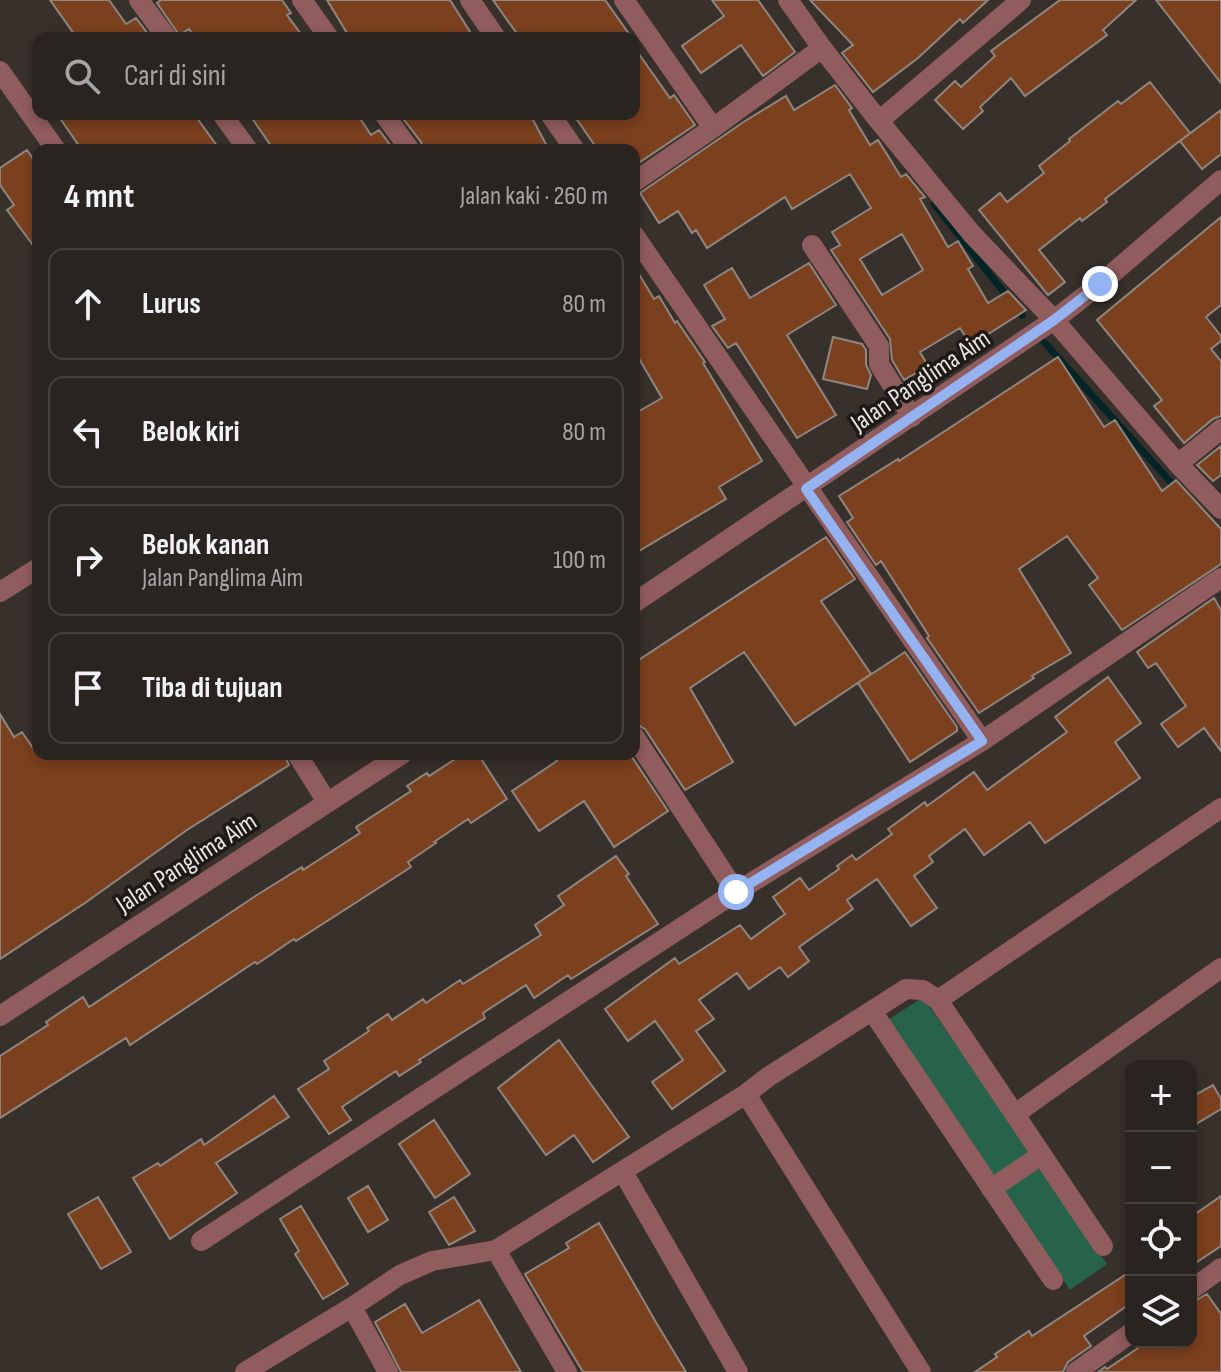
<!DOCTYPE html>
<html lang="id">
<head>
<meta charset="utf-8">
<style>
  :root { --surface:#292420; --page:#312c29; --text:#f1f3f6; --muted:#a5a4a5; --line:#45413e }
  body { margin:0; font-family:"Sofia Sans Condensed",sans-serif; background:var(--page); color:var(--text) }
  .controls { position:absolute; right:24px; bottom:24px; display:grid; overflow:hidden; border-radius:16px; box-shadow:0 4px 12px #0003 }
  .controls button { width:72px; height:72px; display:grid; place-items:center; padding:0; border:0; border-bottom:2px solid var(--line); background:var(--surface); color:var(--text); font:40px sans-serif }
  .stop { position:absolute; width:24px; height:24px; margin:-18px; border:6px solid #95b2f1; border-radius:50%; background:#fff }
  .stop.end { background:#95b2f1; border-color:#fff; box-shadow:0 2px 8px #0008 }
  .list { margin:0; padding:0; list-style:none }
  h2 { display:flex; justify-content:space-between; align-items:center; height:104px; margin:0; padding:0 32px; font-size:34px }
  h2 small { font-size:26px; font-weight:400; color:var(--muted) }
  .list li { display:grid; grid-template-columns:52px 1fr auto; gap:24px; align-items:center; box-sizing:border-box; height:112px; margin:0 16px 16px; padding:0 16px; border:2px solid var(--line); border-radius:16px }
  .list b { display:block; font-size:30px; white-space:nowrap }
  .list p { margin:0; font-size:26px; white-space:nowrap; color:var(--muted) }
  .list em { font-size:26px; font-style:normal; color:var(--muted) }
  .icon { flex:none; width:44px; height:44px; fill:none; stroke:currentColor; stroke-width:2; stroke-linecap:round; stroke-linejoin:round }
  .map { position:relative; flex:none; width:1221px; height:1372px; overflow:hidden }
  .search { position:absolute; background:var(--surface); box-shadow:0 4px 12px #0003; left:32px; top:32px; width:608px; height:88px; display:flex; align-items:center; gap:20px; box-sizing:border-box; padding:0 28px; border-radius:16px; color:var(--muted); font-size:30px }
  .panel { position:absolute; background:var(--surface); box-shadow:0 4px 12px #0003; left:32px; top:144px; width:608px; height:616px; border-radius:16px }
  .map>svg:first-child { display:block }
  .green { fill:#27624a }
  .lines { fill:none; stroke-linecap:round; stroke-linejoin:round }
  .stream { stroke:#042528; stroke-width:7 }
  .building { fill:#7b401e; stroke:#908681; stroke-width:2; fill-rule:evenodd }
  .minor { stroke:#915c5d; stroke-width:20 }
  .route { stroke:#95b2f1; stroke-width:10 }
  .labels { text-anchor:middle; stroke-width:7; stroke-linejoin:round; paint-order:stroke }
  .street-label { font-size:26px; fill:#e9e4e1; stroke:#1c1916 }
</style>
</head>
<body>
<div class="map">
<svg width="1221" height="1372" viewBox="0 0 1221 1372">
  <rect width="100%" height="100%" fill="#37302b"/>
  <path class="green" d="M923,997L1107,1264L1070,1290L885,1022Z"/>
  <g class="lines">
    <path class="stream" d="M934,204L1022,315
      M1044,342L1177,489"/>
  </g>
  <path class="building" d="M50,0H109L126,24L136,18L151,38H77Z
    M161,0H282L291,13L287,15L304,38H195L189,29L179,35L157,3Z
    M327,0H450L474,38H350Z
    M493,0H605L632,38H520Z
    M712,0H758L795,52L763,76L741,45L701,73L682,46L724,16Z
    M810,0H988L963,23L960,19L918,58L873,92L842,53L853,45Z
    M1060,0H1136L1103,30L1107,35L1025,96L1011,78L980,107L983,111L963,129L935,100L955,81L961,87L995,56L991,51Z
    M1156,0H1221V83Z
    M634,47L670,98L674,95L695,125L634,166V150H598L573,114H634Z
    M1150,82L1190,133L1105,199L1107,202L1082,221L1080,218L1039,250L1065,282L1048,295L979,210L1000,193L1007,202L1044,173L1039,166L1070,141L1069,139L1118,101L1121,104Z
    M835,85L852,108L849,110L870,145L878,140L901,177L906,174L925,197L920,199L948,247L958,241L973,266L968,269L988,303L1008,291L1026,310L971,345L960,328L920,352L928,366L904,380L892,360L890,339L831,250L840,245L832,232L871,208L850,174L792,209L785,197L707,248L696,230L692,233L678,211L659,223L640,193L745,121L786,96L794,110ZM902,234L923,270L882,295L860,259Z
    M1221,110V154L1202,169L1180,141Z
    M57,114H194L220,150H82Z
    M249,114H357L371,135L379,130L394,150H274Z
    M404,114H530L549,150H423L421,142L401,116Z
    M27,150L38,166V252L7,210L14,205L0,185V168Z
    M1221,217V305L1206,317L1221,336V341L1211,349L1221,361V416L1213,419L1184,443L1154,406L1162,400L1097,320Z
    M809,263L836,305L787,335L836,415L797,438L736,343L728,348L712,326L725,319L704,285L732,268L750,298Z
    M634,266L654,299L659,296L675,323L677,321L705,362L703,363L762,461L719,487L726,499L634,554V414L662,398L634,350Z
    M833,337L862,344L866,350V365L871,375L867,389L823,379Z
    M1058,357L1104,427L1115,420L1162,491L1176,480L1221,529V564L1122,630L1089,585L1098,578L1067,536L1019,569L1071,653L1032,676L1034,678L979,713L927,638L929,636L881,561L876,565L847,522L853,518L839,496L898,459L899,461Z
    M1221,446V475L1213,481L1197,465Z
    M826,537L855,579L821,601L871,674L795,725L744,652L690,688L733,762L685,790L645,729L634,723V663Z
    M1214,598L1221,610V751L1204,728L1178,747L1161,724L1186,706L1156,663L1148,668L1137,652Z
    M905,652L957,727V731L910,762L858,683Z
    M1108,677L1141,723L1115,742L1140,778L1045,843L1030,822L984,855L965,829L929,856L933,862L914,876L937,908L911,926L877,879L847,900L853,909L799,947L809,961L788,977L780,967L749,989L737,973L699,1000L714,1019L696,1031L725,1071L672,1109L652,1082L683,1060L655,1021L628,1041L605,1009L675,958L679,964L740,925L751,939L785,914L773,897L800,878L809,890L839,869L837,866L852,855L856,860L892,834L888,829L925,802L927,806L974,772L987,790L1067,732L1055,717Z
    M0,714L14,737L22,732L37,754H284L289,765L187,830L85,903L0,959Z
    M463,754H478L507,799L471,823L468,819L434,842L436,843L408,862L411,867L391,880L296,941L294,939L257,964L255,962L130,1045L126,1038L0,1118V1056L48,1025L46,1022L83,997L89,1007L257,895L302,867L303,870L360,833L356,827L411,791L407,786L427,773L429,776Z
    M552,754H630L668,811L614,847L584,801L539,831L512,791L557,761Z
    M616,856L629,874L626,876L658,924L571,979L568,975L534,998L526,985L483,1013L485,1018L419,1060L421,1062L399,1076L396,1071L342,1107L351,1120L329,1134L298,1089L329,1069L324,1061L369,1031L367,1028L388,1014L392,1020L423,999L426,1003L460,980L463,984L541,935L535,925L564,905L558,896Z
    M559,1040L629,1137L593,1162L574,1135L546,1155L498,1088Z
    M1213,1085L1221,1099V1109L1191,1127V1097Z
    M274,1096L289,1117L216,1163L237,1193L170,1239L133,1178L158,1163L160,1166L201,1139L204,1145Z
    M434,1120L470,1174L435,1198L399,1144Z
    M368,1186L388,1220L368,1232L348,1198Z
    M1221,1196V1246L1191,1266V1217Z
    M98,1197L131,1252L101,1269L68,1214Z
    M454,1197L475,1231L449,1245L429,1212Z
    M301,1206L348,1284L323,1299L295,1254L299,1251L280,1219Z
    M599,1223L657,1324L686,1372H583L559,1332L525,1274L569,1248L566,1243Z
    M1131,1271V1303L1084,1336L1091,1346L1068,1362L1063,1372H975L997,1357L995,1354L1029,1331L1032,1336Z
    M1207,1294L1221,1314V1372H1098L1105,1367L1107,1369L1147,1342H1191V1303Z
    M479,1300L521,1372H401L375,1322L405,1304L422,1333Z"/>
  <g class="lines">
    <path class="minor" d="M139,0L167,38
      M302,0L329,38
      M470,0L496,38
      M624,0L713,128
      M1021,0L879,121L972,234L1054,320L1178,464L1221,509
      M822,48L879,121
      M0,71L56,150
      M222,114L248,150
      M384,114L410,150
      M550,114L575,150
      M634,182L713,128L822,48L788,0
      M634,235L982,741
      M812,245L879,346V364L912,417
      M1178,464L1221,429
      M0,592L38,568
      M634,603L1054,320L1100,284L1221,180
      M634,736L736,892L982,741L1221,578
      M297,754L327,802
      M938,1000L1221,808
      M872,1011L1053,1280
      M0,1016L402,754
      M746,1094L921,1372
      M1015,1114L1221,968
      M623,1172L738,1372
      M991,1189L1041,1155
      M201,1241L736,892
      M496,1250L567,1372
      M1191,1290L1221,1268
      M352,1307L388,1372
      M245,1372L352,1307L400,1275L432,1261L496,1250L746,1094L768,1077L906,989L923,990L938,1000L1103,1246
      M1076,1372L1131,1333"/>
  </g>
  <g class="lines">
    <path class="route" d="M736,892L982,741L806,489L1054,320L1100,284"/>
  </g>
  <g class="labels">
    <g class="street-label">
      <text transform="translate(920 380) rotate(-34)" y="9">Jalan Panglima Aim</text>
      <text transform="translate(186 862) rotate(-33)" y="9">Jalan Panglima Aim</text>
    </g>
  </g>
</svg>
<div class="controls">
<button>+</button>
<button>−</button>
<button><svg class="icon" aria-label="locate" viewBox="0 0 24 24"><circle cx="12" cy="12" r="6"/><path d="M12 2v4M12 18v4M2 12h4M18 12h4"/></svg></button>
<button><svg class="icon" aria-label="layers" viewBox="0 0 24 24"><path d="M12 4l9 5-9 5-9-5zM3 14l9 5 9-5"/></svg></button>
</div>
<div class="stop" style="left:736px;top:892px"></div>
<div class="stop end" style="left:1100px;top:284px"></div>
<div class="search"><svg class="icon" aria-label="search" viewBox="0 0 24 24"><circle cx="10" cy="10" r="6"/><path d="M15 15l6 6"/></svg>Cari di sini</div>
<section class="panel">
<h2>4 mnt<small>Jalan kaki · 260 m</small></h2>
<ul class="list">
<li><svg class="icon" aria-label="ahead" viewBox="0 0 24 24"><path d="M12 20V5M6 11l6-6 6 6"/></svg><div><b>Lurus</b></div><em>80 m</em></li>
<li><svg class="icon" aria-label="left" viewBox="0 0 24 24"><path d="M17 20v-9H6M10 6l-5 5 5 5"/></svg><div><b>Belok kiri</b></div><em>80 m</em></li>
<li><svg class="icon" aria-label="right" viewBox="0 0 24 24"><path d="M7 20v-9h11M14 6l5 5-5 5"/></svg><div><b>Belok kanan</b><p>Jalan Panglima Aim</p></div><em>100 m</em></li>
<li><svg class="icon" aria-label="arrive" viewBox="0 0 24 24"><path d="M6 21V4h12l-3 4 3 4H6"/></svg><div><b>Tiba di tujuan</b></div></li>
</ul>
</section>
</div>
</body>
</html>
